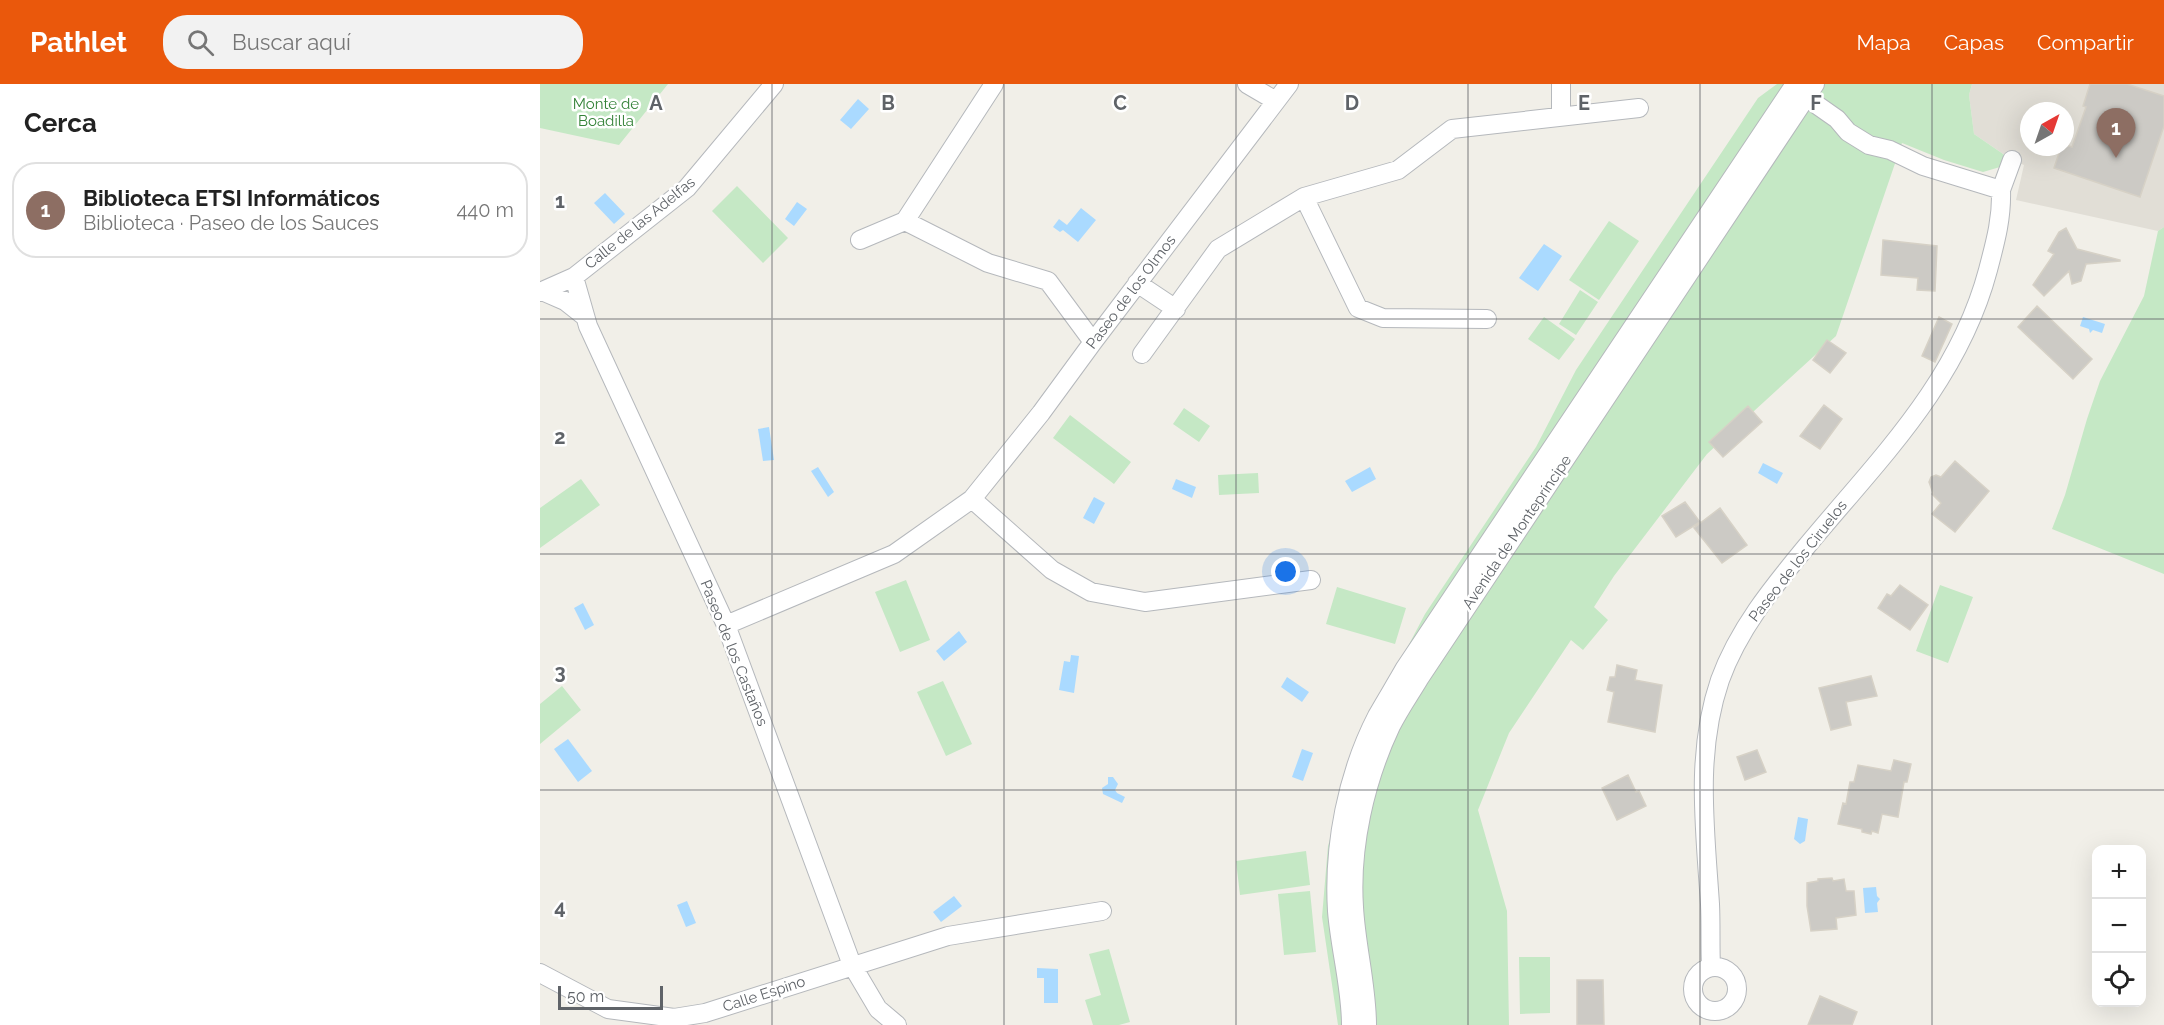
<!DOCTYPE html>
<html lang="es">
<head>
<meta charset="utf-8">
<style>
  :root { --surface:#fff; --page:#f2f2f2; --text:#222; --muted:#767676; --line:#e0e0e0; --accent:#ea580c }
  body { margin:0; font-family:Raleway,sans-serif; background:var(--page); color:var(--text) }
  .controls { position:absolute; right:18px; bottom:18px; display:grid; overflow:hidden; border-radius:12px; box-shadow:0 6px 24px #0002 }
  .controls button { width:54px; height:54px; display:grid; place-items:center; padding:0; border:0; border-bottom:2px solid var(--line); background:var(--surface); color:var(--text); font:30px sans-serif }
  .compass { position:absolute; left:1480px; top:18px; width:54px; height:54px; border-radius:50%; background:var(--surface); box-shadow:0 6px 24px #0002; rotate:40deg }
  .scale { position:absolute; left:18px; bottom:15px; width:105px; box-sizing:border-box; padding-left:6px; border:3px solid #5f6368; border-top:0; font-size:16px; line-height:21px; white-space:nowrap; color:#5f6368; -webkit-text-stroke:4px #fff; paint-order:stroke }
  .you { position:absolute; left:746px; top:488px; width:21px; height:21px; margin:-15px; border:4px solid #fff; border-radius:50%; background:#1a73e8; box-shadow:0 0 0 9px #1a73e833 }
  .badge { display:grid; place-items:center; width:39px; height:39px; border-radius:50%; background:var(--accent); color:#fff; font-size:20px; font-weight:700 }
  .pin { position:absolute; translate:-50% -50px; filter:drop-shadow(0 2px 3px #0008) }
  .pin::after { content:''; position:absolute; top:32px; width:21px; height:18px; background:inherit; clip-path:polygon(0 0,100% 0,50% 100%) }
  .list { margin:0; padding:0; list-style:none }
  h2 { display:flex; justify-content:space-between; align-items:center; height:78px; margin:0; padding:0 24px; font-size:26px }
  h2 small { font-size:20px; font-weight:400; color:var(--muted) }
  .list li { display:grid; grid-template-columns:39px 1fr auto; gap:18px; align-items:center; box-sizing:border-box; height:96px; margin:0 12px 12px; padding:0 12px; border:2px solid var(--line); border-radius:24px }
  .list b { display:block; font-size:22px; white-space:nowrap }
  .list p { margin:0; font-size:20px; white-space:nowrap; color:var(--muted) }
  .list em { font-size:20px; font-style:normal; color:var(--muted) }
  .icon { flex:none; width:33px; height:33px; fill:none; stroke:currentColor; stroke-width:2; stroke-linecap:round; stroke-linejoin:round }
  .map { position:relative; flex:none; width:1624px; height:941px; overflow:hidden }
  header { display:flex; align-items:center; gap:36px; box-sizing:border-box; height:84px; padding:0 30px; background:var(--accent); color:#fff }
  header strong { font-size:28px }
  nav { display:flex; gap:33px; margin-inline-start:auto; font-size:21px }
  .search { width:420px; height:54px; background:var(--page); display:flex; align-items:center; gap:15px; box-sizing:border-box; padding:0 21px; border-radius:24px; color:var(--muted); font-size:22px }
  main { display:flex }
  aside { flex:1; background:var(--surface) }
  .map>svg:first-child { display:block }
  .education { fill:#e1ded6; fill-rule:evenodd }
  .green { fill:#c5e8c5 }
  .water { fill:#aadaff }
  .building { fill:#cccac5; stroke:#d6d1c6; stroke-width:1.5 }
  .lines { fill:none; stroke-linecap:round; stroke-linejoin:round }
  .minor-casing { stroke:#b5b8bc; stroke-width:20 }
  .minor { stroke:#fff; stroke-width:18 }
  .grid { fill:none; stroke:#5f6368; stroke-width:1.5; stroke-opacity:0.55 }
  .labels { text-anchor:middle; stroke-width:5; stroke-linejoin:round; paint-order:stroke }
  .park-label { font-size:15px; fill:#348238; stroke:#fff }
  .street-label { font-size:15px; fill:#5f6368; stroke:#fff }
  .grid-label { font-size:20px; text-anchor:middle; font-weight:bold; fill:#5f6368; stroke:#fff; stroke-width:5; stroke-linejoin:round; paint-order:stroke }
</style>
</head>
<body>
<header>
<strong>Pathlet</strong>
<div class="search"><svg class="icon" aria-label="search" viewBox="0 0 24 24"><circle cx="10" cy="10" r="6"/><path d="M15 15l6 6"/></svg>Buscar aquí</div>
<nav><a>Mapa</a><a>Capas</a><a>Compartir</a></nav>
</header>
<main>
<aside>
<h2>Cerca<small></small></h2>
<ul class="list">
<li><span class="badge" style="background:#8d6e63">1</span><div><b>Biblioteca ETSI Informáticos</b><p>Biblioteca · Paseo de los Sauces</p></div><em>440 m</em></li>
</ul>
</aside>
<div class="map">
<svg width="1624" height="941" viewBox="0 0 1624 941">
  <rect width="100%" height="100%" fill="#f1efe8"/>
  <path class="education" d="M1432,0H1624V143L1618,147L1476,116L1484,81L1472,76L1434,50L1429,11ZM1489,27H1525V63H1489Z"/>
  <path class="green" d="M0,0H128L79,61L0,44Z
    M1237,0H1432L1429,11L1434,50L1466,72L1460,83L1443,88L1404,76L1362,59L1296,252L1167,370L1074,492L1054,523L1068,536L1043,566L1031,556L969,649L938,726L967,827L969,941H798L782,833L788,762L818,657L885,530L996,363L1036,286L1218,14Z
    M197,102L248,154L223,179L172,127Z
    M1069,137L1099,157L1059,216L1029,196Z
    M1624,143V490L1512,445L1525,411L1547,335L1560,297L1604,212L1618,147Z
    M1040,206L1058,218L1036,251L1019,240Z
    M1004,233L1035,255L1019,276L988,255Z
    M644,324L670,342L659,358L633,340Z
    M530,331L591,378L574,400L513,354Z
    M718,389L719,409L679,411L678,391Z
    M41,395L60,421L0,464V424Z
    M366,496L390,556L360,568L335,508Z
    M1400,501L1433,513L1408,579L1376,567Z
    M797,503L866,524L855,560L786,540Z
    M403,597L432,660L406,672L377,608Z
    M22,602L41,626L0,660V620Z
    M766,767L770,801L700,811L696,777Z
    M770,807L776,868L744,871L738,810Z
    M569,865L590,938L579,941H553L545,916L561,911L549,870Z
    M979,873H1010V929L980,930Z"/>
  <path class="water" d="M318,15L329,25L311,45L300,36Z
    M65,109L85,130L74,140L54,119Z
    M257,118L267,125L254,142L245,135Z
    M541,124L556,136L538,158L523,146L520,148L513,143L519,135L527,141Z
    M1004,160L1022,172L998,207L979,194Z
    M1543,233L1565,240L1562,249L1553,246L1550,249L1549,245L1540,242Z
    M229,343L234,376L223,377L218,345Z
    M1223,379L1243,389L1237,400L1218,389Z
    M278,383L294,408L288,413L271,387Z
    M830,383L836,395L812,408L805,397Z
    M636,395L656,403L652,414L632,405Z
    M554,413L565,419L554,440L543,434Z
    M43,519L54,541L45,546L34,524Z
    M419,547L427,558L404,577L396,567Z
    M531,571L539,572L534,609L519,606L524,577L530,578Z
    M747,593L769,608L762,618L741,603Z
    M28,655L52,687L38,698L14,665Z
    M762,665L773,669L763,697L752,693Z
    M568,693H573L578,700L575,706L577,709L585,713L582,719L563,710L562,704L568,700Z
    M1258,733L1268,735L1265,757L1260,760L1254,755Z
    M1336,803L1337,812L1340,815L1337,819L1338,828L1325,829L1323,804Z
    M414,812L422,822L401,838L393,828Z
    M147,817L156,839L146,843L137,821Z
    M497,884L518,885V919H504V894H497Z"/>
  <path class="building" d="M1550,0H1587L1624,12V42L1600,113L1514,84L1521,63H1525V61L1532,63L1546,23L1543,22Z
    M1526,144L1537,165L1580,176V177L1546,180L1541,197L1532,200L1529,187L1504,212L1493,201L1514,170L1508,167L1519,148Z
    M1343,156L1397,162L1395,207L1377,206L1378,194L1341,191Z
    M1497,222L1552,275L1533,295L1478,243Z
    M1399,233L1412,240L1395,278L1382,272Z
    M1287,256L1306,269L1290,289L1273,276Z
    M1284,321L1302,335L1280,365L1260,352Z
    M1208,322L1222,338L1183,373L1169,358Z
    M1415,377L1449,407L1415,448L1392,430L1401,419L1392,410L1393,409L1389,398L1391,393L1396,391L1401,393Z
    M1145,418L1160,438L1136,453L1122,432Z
    M1180,424L1207,461L1182,479L1154,444Z
    M1360,501L1388,521L1370,546L1338,524L1347,510L1351,512Z
    M1077,581L1097,586L1095,596L1122,601L1115,648L1068,638L1074,608L1067,606L1070,593H1075Z
    M1331,592L1337,612L1306,618L1311,641L1291,646L1279,604Z
    M1217,666L1226,688L1205,696L1197,673Z
    M1354,676L1371,680L1367,698H1364L1358,733L1342,730L1338,749L1332,747L1331,750L1322,748V745L1298,740L1303,719L1306,720L1310,698H1314L1318,681L1351,687Z
    M1088,691L1096,708L1099,707L1106,722L1077,736L1062,704Z
    M1292,794L1293,797L1304,795L1306,807H1314L1316,831L1296,834L1297,845L1271,847L1267,822V799L1278,797V795Z
    M1037,896H1063L1064,941H1037Z
    M1280,912L1317,928L1312,941H1268Z"/>
  <g class="lines">
    <g class="minor-casing">
      <path id="minor" d="M707,0L736,17
        M1021,0V33
        M1257,7L1297,35L1308,48L1329,61L1350,66L1383,82L1461,106L1472,76
        M764,113L818,224L843,234L947,235
        M365,137L454,0
        M320,156L365,137L448,179L508,197L553,258
        M34,193L48,242L186,541L312,881L338,925L357,941
        M597,199L636,225
        M2,207L25,217L44,232
        M0,208L34,193L147,104L234,0
        M602,270L678,165L764,113L858,86L912,45L1099,24
        M432,415L512,486L551,508L605,518L771,496
        M186,541L354,470L432,415L501,329L553,258L749,0
        M1153 905a22 22 0 1 1 44 0a22 22 0 1 1-44 0Z
        M1171,883C1170,862 1171,841 1170,820C1165,744 1155,669 1180,596C1198,546 1232,504 1266,463C1338,376 1418,299 1448,186C1455,159 1462,135 1461,106
        M0,889L68,925L134,934L165,929L408,852L562,827
        M811,941C811,903 800,865 797,827C793,762 807,690 837,632C846,616 856,600 865,584L1255,0
        M827,941C827,902 816,862 814,823C810,763 825,697 851,642C859,626 870,610 879,595L1275,0"/>
    </g>
    <use href="#minor" class="minor"/>
  </g>
  <path class="grid" d="M232,0V941M464,0V941M696,0V941M928,0V941M1160,0V941M1392,0V941M0,235H1624M0,470H1624M0,706H1624"/>
  <g class="labels">
    <g class="park-label">
      <text x="66" y="25">Monte de<tspan x="66" dy="17">Boadilla</tspan></text>
    </g>
    <g class="street-label">
      <text transform="translate(100 139) rotate(-39)" y="5">Calle de las Adelfas</text>
      <text transform="translate(591 208) rotate(-53)" y="5">Paseo de los Olmos</text>
      <text transform="translate(977 448) rotate(-56)" y="5">Avenida de Montepríncipe</text>
      <text transform="translate(1258 477) rotate(-52)" y="5">Paseo de los Ciruelos</text>
      <text transform="translate(194 569) rotate(68)" y="5">Paseo de los Castaños</text>
      <text transform="translate(224 910) rotate(-18)" y="5">Calle Espino</text>
    </g>
  </g>
  <g class="grid-label">
    <text x="116" y="26">A</text>
    <text x="348" y="26">B</text>
    <text x="580" y="26">C</text>
    <text x="812" y="26">D</text>
    <text x="1044" y="26">E</text>
    <text x="1276" y="26">F</text>
    <text x="20" y="124">1</text>
    <text x="20" y="360">2</text>
    <text x="20" y="595">3</text>
    <text x="20" y="830">4</text>
  </g>
</svg>
<div class="controls">
<button>+</button>
<button>−</button>
<button><svg class="icon" aria-label="locate" viewBox="0 0 24 24"><circle cx="12" cy="12" r="6"/><path d="M12 2v4M12 18v4M2 12h4M18 12h4"/></svg></button>
</div>
<svg class="compass" viewBox="-18 -18 36 36"><path d="M0-13l5 13h-10z" fill="#e53935"/><path d="M0 13l5-13h-10z" fill="#767676"/></svg>
<div class="scale">50 m</div>
<div class="you"></div>
<div class="pin badge" style="left:1576px;top:74px;background:#8d6e63">1</div>
</div>
</main>
</body>
</html>
